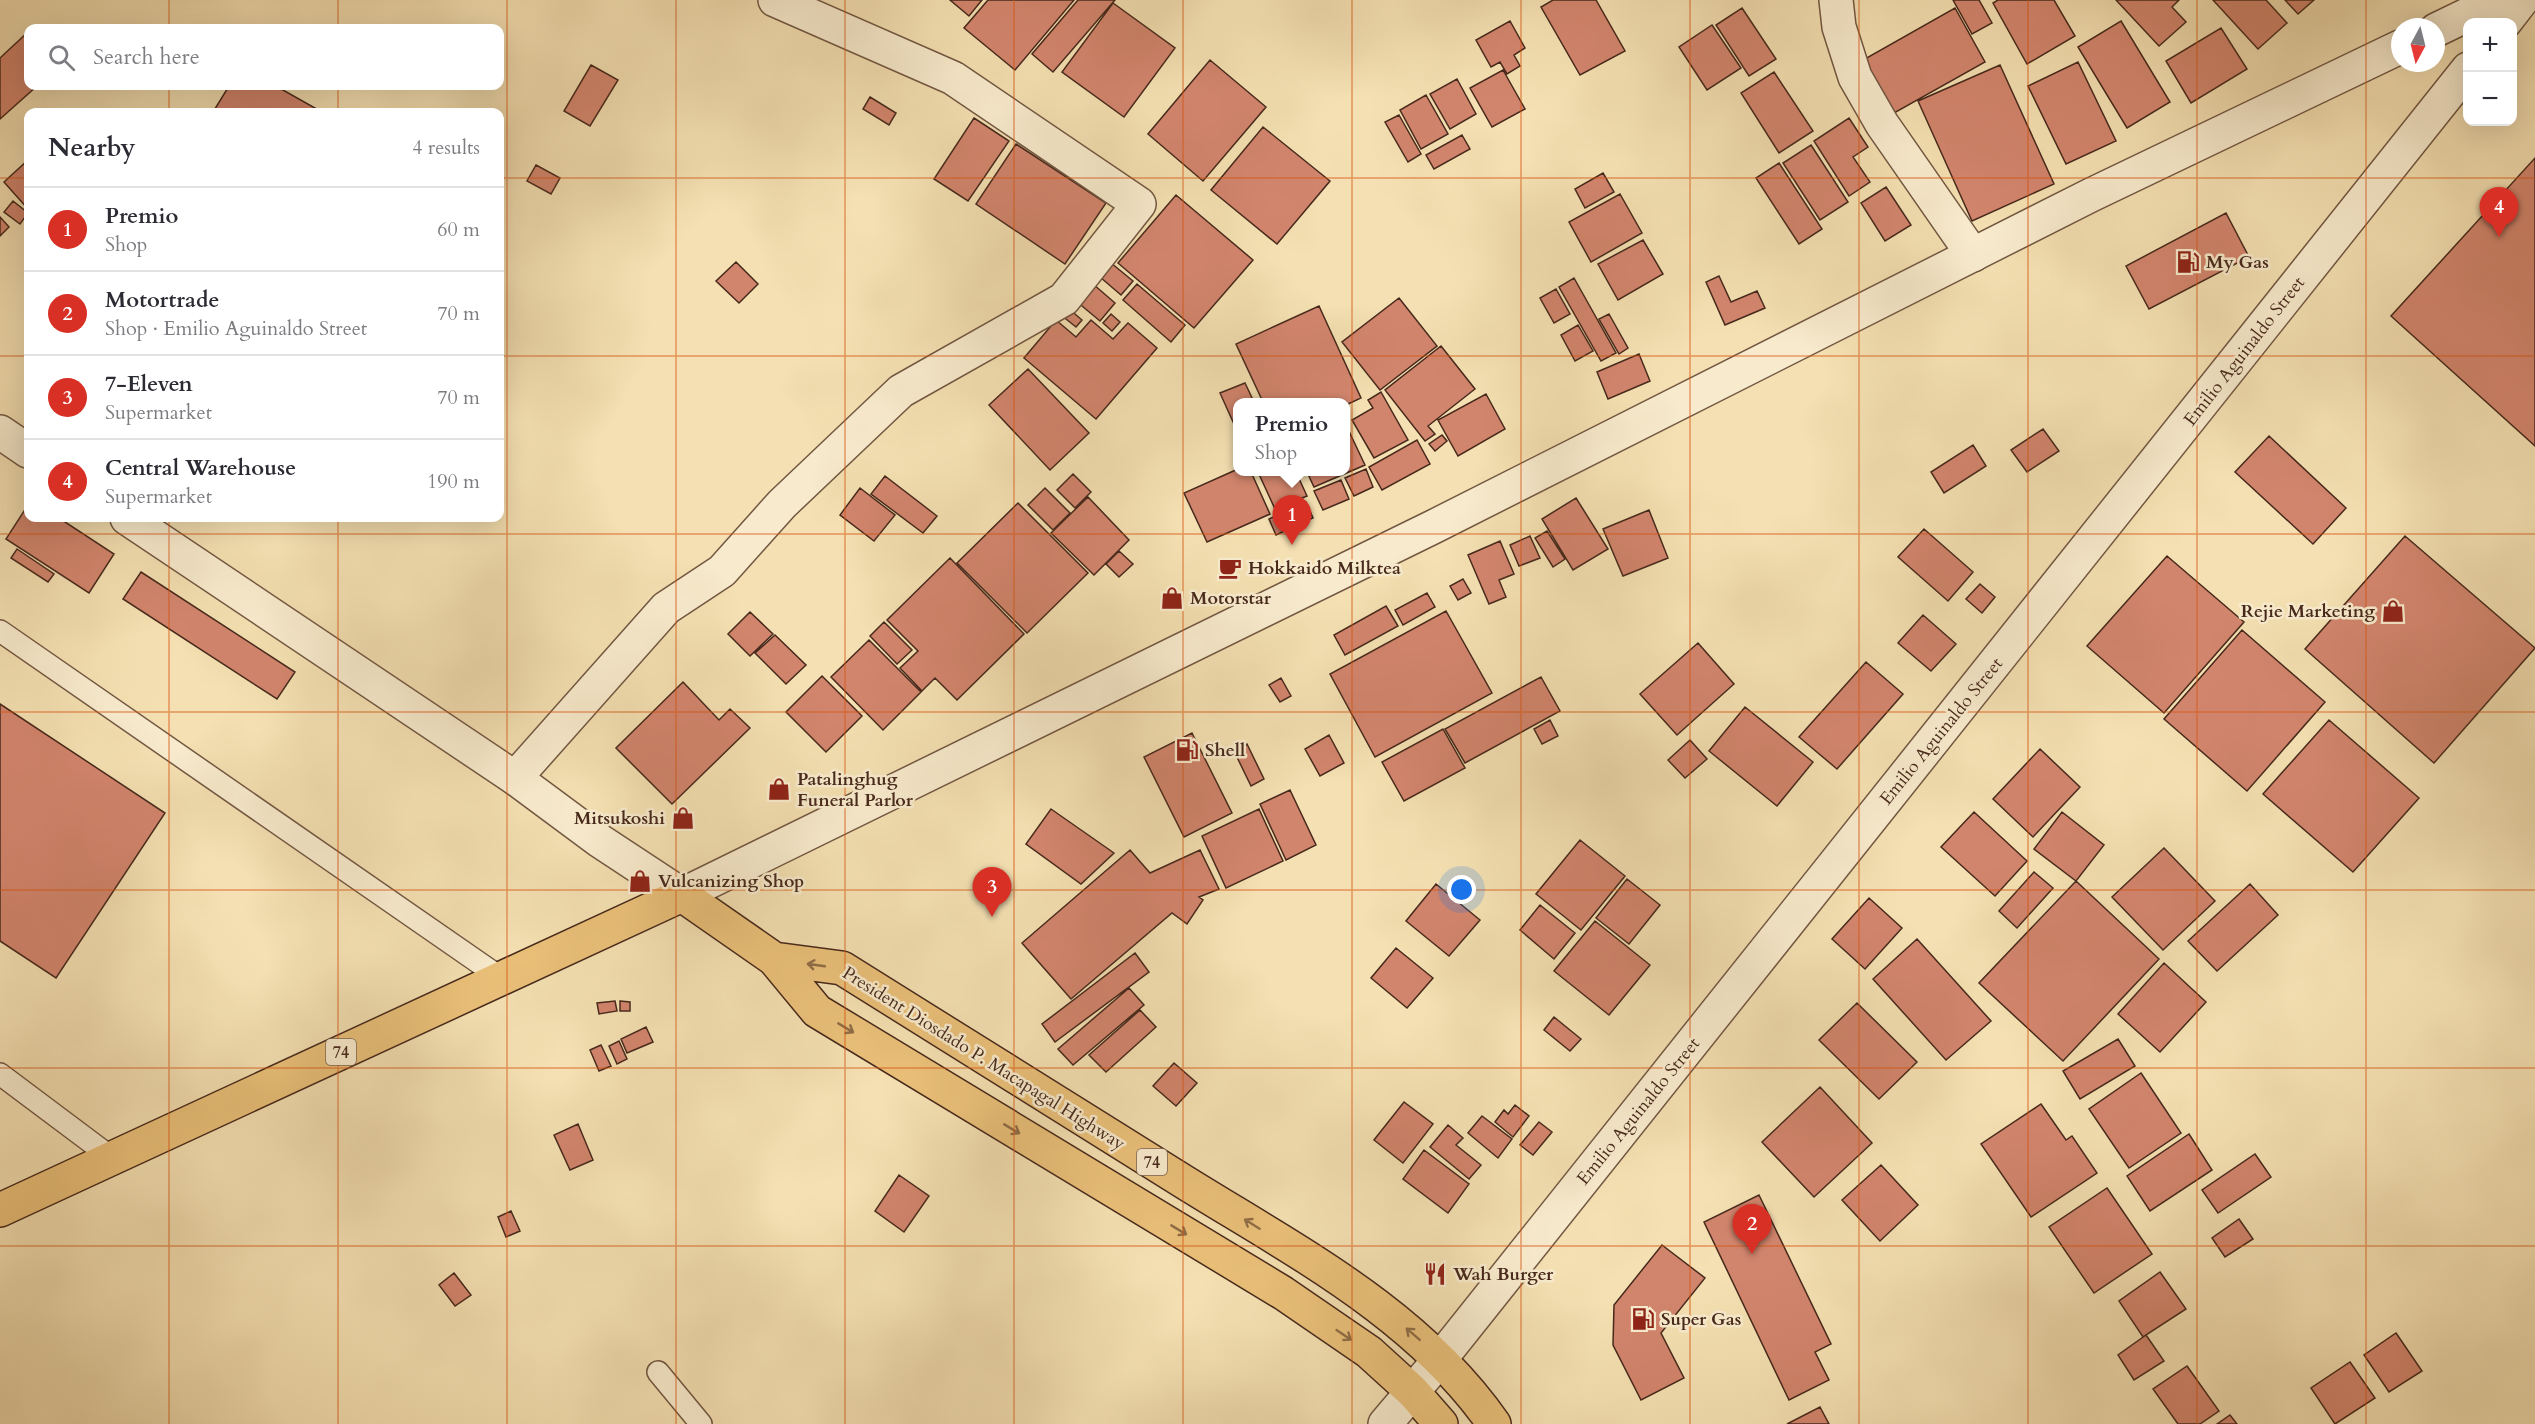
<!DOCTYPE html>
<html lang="en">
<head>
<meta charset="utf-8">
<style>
  :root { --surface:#fff; --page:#f7f7f7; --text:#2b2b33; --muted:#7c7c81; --line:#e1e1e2; --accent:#d93025 }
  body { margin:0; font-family:Cardo,serif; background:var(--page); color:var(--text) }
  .controls { position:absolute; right:18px; top:18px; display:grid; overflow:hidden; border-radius:12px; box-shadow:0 6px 24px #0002 }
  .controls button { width:54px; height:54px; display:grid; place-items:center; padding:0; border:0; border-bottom:2px solid var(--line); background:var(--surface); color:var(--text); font:30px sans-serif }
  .compass { position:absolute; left:2391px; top:18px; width:54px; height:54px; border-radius:50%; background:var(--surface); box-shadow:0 6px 24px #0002; rotate:187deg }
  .you { position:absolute; left:1462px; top:890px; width:21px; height:21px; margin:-15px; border:4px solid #fff; border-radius:50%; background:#1a73e8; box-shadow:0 0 0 9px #1a73e833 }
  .badge { display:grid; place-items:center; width:39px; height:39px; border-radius:50%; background:var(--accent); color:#fff; font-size:20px; font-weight:700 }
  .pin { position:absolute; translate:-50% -50px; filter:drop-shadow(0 2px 3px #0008) }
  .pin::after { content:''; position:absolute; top:32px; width:21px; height:18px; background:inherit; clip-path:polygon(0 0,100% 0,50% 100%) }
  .popup { position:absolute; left:1233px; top:398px; width:117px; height:78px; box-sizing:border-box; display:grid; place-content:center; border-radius:12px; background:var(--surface); filter:drop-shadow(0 2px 4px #0005); font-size:20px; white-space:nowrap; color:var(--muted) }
  .popup b { font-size:22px; color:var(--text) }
  .popup::after { content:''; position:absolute; left:50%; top:100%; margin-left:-12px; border:12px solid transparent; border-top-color:var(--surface) }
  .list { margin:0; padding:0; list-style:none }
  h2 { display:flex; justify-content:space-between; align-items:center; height:78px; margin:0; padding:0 24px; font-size:26px }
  h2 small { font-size:20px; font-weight:400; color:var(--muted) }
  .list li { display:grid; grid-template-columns:39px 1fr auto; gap:18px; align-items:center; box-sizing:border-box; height:84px; padding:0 24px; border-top:2px solid var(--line) }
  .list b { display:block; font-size:22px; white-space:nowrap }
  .list p { margin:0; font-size:20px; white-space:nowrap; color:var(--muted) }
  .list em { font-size:20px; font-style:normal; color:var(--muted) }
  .icon { flex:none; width:33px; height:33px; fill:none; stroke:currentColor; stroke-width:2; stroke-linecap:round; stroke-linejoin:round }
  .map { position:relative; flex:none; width:2535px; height:1424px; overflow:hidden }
  .search { position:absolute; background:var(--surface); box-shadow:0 6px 24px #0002; left:24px; top:24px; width:480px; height:66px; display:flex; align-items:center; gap:15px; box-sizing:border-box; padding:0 21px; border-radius:12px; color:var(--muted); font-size:22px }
  .panel { position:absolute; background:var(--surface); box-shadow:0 6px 24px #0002; left:24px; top:108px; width:480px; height:414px; border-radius:12px }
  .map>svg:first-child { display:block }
  .building { fill:#d2856d; stroke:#47291c; stroke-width:1.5 }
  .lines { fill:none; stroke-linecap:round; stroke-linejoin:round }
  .service-casing { stroke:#725742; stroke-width:24 }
  .minor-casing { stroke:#725742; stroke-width:36 }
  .tertiary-casing { stroke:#725742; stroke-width:36 }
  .trunk-casing { stroke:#47291c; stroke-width:36 }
  .service { stroke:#f8ebcd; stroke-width:21 }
  .minor { stroke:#f8ebcd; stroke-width:33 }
  .tertiary { stroke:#f8ebcd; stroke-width:33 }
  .trunk { stroke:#eac079; stroke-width:33 }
  .oneway { stroke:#906d46 }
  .grid { fill:none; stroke:#d8540e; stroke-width:1.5; stroke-opacity:0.55 }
  .labels { text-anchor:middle; stroke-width:5; stroke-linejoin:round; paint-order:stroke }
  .shield { fill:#f8ebcd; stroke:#7c6351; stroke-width:1.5 }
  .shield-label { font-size:16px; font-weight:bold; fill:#47291c }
  .poi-label { font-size:18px; font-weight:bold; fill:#47291c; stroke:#f8ebcd; text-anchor:start }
  .street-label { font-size:18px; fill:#47291c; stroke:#f8ebcd }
</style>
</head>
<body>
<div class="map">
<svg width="2535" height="1424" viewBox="0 0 2535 1424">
  <rect width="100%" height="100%" fill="#f4e0b2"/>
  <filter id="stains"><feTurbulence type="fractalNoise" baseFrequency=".00333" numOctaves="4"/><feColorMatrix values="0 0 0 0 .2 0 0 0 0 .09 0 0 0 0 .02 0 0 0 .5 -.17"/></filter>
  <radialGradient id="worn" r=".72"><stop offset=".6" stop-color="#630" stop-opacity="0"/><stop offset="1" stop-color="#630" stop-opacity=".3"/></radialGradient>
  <path class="building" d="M950,0H982L969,16Z
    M988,0H1074L1015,70L964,28Z
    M1078,0H1115L1053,72L1032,54Z
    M1553,0H1596L1625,51L1580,75L1541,7Z
    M1953,0H1979L1992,23L1972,34Z
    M1998,0H2054L2075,36L2027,64L1993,3Z
    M2116,0H2179L2172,7L2186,22L2159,46Z
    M2213,0H2266L2287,23L2258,49Z
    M2285,0H2314L2298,14Z
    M1113,3L1175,48L1124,117L1062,72Z
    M1742,8L1776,59L1749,76L1716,25Z
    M1955,8L1985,62L1887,117L1863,60Z
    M1510,21L1525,48L1514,55L1520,66L1507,74L1500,62L1491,67L1476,40Z
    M2121,21L2170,102L2127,128L2078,47Z
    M1712,25L1741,68L1707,90L1679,47Z
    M2221,28L2247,69L2191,103L2166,61Z
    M28,32V86H37L0,119V58Z
    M1210,60L1266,107L1203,181L1148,134Z
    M2078,62L2116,141L2066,164L2028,86Z
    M591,65L618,80L590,126L564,111Z
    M2000,65L2054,184L1972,221L1918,101Z
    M1503,70L1525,109L1492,127L1470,88Z
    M1774,72L1813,131L1779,153L1741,93Z
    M1457,79L1476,114L1450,129L1430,94Z
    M229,86H276L322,112H213Z
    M1426,95L1448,134L1421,149L1400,110Z
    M870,97L896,113L889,125L863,109Z
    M1399,115L1421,154L1408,162L1385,122Z
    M974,118L1009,141L968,201L934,179Z
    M1849,118L1868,147L1853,157L1870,182L1849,196L1814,141Z
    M1263,127L1330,181L1277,244L1211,190Z
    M1462,135L1470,149L1434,169L1426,155Z
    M1016,144L1106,203L1065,264L976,204Z
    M1811,145L1848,202L1820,220L1783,163Z
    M2535,158V446L2391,316Z
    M28,160V209L4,182Z
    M1779,163L1822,229L1799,244L1756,178Z
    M536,165L560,178L551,194L527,181Z
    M1603,173L1614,192L1585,208L1575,189Z
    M1886,187L1911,225L1885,241L1861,203Z
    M1620,194L1642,233L1591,262L1569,222Z
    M1176,195L1253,260L1194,328L1118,263Z
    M13,201L28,213L20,224L4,212Z
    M2226,213L2249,257L2149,309L2126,266Z
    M0,217L9,227L0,236Z
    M1643,240L1663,274L1618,300L1598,264Z
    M1105,258L1133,281L1121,295L1093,271Z
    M736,262L758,284L739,303L716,281Z
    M1719,276L1731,302L1757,291L1765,308L1725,325L1706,282Z
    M1086,278L1115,303L1100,321L1070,296Z
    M1574,278L1616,353L1601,361L1559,287Z
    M1137,284L1185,325L1171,342L1123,300Z
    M1556,289L1570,314L1554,323L1540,298Z
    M1399,298L1437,346L1380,390L1342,342Z
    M1319,306L1361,398L1346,405V402H1263L1236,344Z
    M1068,308L1082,320L1076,327L1061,315Z
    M1111,314L1120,322L1112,331L1103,323Z
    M1609,314L1628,348L1619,354L1599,319Z
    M1056,320L1076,337L1091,320L1113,339L1128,323L1157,348L1096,419L1024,358Z
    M1578,325L1593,351L1575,361L1561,335Z
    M1441,346L1475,389L1428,426L1435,434L1425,441L1385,390Z
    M1639,354L1650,381L1608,399L1597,372Z
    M1028,369L1089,433L1050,470L989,405Z
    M1245,383L1254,402H1238V433L1220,393Z
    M1381,392L1408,440L1374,458L1352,420L1373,408L1368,400Z
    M1486,394L1505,429L1458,456L1438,420Z
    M1346,425L1365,465L1314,487L1307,472H1346Z
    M2043,429L2059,451L2027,472L2011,450Z
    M1442,435L1447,441L1435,451L1429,444Z
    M2269,436L2346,508L2313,544L2235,472Z
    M1417,440L1430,464L1382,490L1369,467Z
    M1973,445L1986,466L1944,493L1931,472Z
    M1238,469V472H1251L1270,514L1207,542L1184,493Z
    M1366,469L1373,487L1354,496L1345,478Z
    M1258,472H1296L1307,496L1275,509Z
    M1073,474L1091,492L1075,508L1057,490Z
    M885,476L937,516L923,533L871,494Z
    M1341,480L1349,499L1323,510L1314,491Z
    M860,488L895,515L874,541L840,515Z
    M1045,488L1070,513L1053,530L1028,505Z
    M1088,497L1129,540L1094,575L1051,533Z
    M1576,498L1608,549L1573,570L1542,519Z
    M1306,502L1313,518L1276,535L1269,519Z
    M1018,503L1088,573L1027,633L957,563Z
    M28,505V518H59L114,554L89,593L6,539Z
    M1649,510L1668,558L1623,576L1603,529Z
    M1924,529L1973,572L1948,601L1898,557Z
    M1547,531L1565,559L1553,567L1535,538Z
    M1530,536L1540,558L1519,566L1510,545Z
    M2405,536L2535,648L2434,763L2305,649Z
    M1500,541L1514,574L1499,580L1506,597L1489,604L1468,555Z
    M17,549L54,574L48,582L11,558Z
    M1119,551L1133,564L1119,577L1106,564Z
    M2167,556L2244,622L2164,713L2087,646Z
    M950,558L1024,634L957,700L935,678L922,691L900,668L918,651L887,620Z
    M141,572L295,672L277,699L123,599Z
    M1463,579L1471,593L1458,600L1450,586Z
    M1980,584L1995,597L1982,613L1966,599Z
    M1427,593L1435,607L1403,625L1395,610Z
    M1386,606L1398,626L1345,655L1334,635Z
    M1446,611L1492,693L1375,757L1330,674Z
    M750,612L773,634L750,656L728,634Z
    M1923,615L1956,644L1931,671L1898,643Z
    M884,622L912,650L897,664L870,636Z
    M2242,630L2325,702L2247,791L2164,719Z
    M775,635L806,665L786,684L755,653Z
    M869,640L921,692L883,730L831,677Z
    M1698,643L1734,684L1677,735L1640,694Z
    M1866,662L1903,694L1837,769L1799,737Z
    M822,676L862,716L826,752L786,712Z
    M1541,677L1560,711L1465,763L1445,729Z
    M1281,678L1291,696L1280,702L1269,685Z
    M683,682L719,720L730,709L750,728L672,804L616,748Z
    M0,704L165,813L56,978L0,941Z
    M1745,707L1813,762L1777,806L1709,751Z
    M1550,720L1558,736L1542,744L1534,729Z
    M2329,720L2419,798L2353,872L2263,794Z
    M1443,729L1465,768L1404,801L1382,762Z
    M1192,733L1232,813L1184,837L1144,757Z
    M1329,735L1344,763L1320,776L1305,749Z
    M1690,740L1707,759L1685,778L1668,760Z
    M1247,744L1264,779L1251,786L1234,751Z
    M2040,749L2080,787L2033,837L1993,799Z
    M1290,790L1316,845L1286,860L1260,804Z
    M1051,809L1114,853L1081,884L1026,844Z
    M1259,809L1283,861L1226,888L1202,836Z
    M1974,812L2027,861L1995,896L1941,847Z
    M2062,812L2104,845L2076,881L2034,849Z
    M1580,840L1625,876L1581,930L1536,894Z
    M2164,848L2215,901L2163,950L2112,897Z
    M1130,850L1150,873L1200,850L1219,889L1199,897L1203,900L1187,924L1172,913L1071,999L1022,943Z
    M2034,872L2053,888L2017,928L1999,911Z
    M1627,879L1660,905L1629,944L1596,918Z
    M2076,881L2159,959L2063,1061L1979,983Z
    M1436,884L1480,920L1449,956L1406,921Z
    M2250,884L2278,915L2217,971L2188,941Z
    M1869,898L1902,928L1865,969L1832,939Z
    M1540,905L1575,933L1554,959L1520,930Z
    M1595,921L1650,965L1609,1015L1554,971Z
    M1917,939L1991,1021L1946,1060L1873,979Z
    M1396,948L1433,978L1407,1008L1371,978Z
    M1135,953L1149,972L1055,1042L1042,1024Z
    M2164,963L2206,1002L2160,1052L2118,1014Z
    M1129,988L1144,1005L1073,1065L1058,1049Z
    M615,1001L617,1011L599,1014L597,1003Z
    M620,1001L630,1002V1011H620Z
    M1857,1003L1917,1062L1879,1099L1819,1040Z
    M1140,1010L1156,1027L1106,1072L1089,1055Z
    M1554,1017L1581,1039L1570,1051L1544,1030Z
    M646,1027L653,1042L627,1053L621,1039Z
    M2118,1039L2135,1066L2080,1099L2063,1071Z
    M619,1041L627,1059L617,1064L609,1046Z
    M601,1045L611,1066L599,1071L590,1050Z
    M1174,1063L1197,1083L1176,1106L1153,1086Z
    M2141,1073L2181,1133L2129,1168L2089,1109Z
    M1820,1087L1872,1143L1814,1197L1762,1142Z
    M1404,1102L1433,1124L1403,1163L1374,1140Z
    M2041,1104L2066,1140L2072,1136L2097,1173L2031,1217L1981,1144Z
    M1515,1105L1529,1116L1513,1137L1495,1122L1504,1110L1508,1114Z
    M1482,1116L1512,1139L1498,1158L1468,1133Z
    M1539,1122L1552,1132L1533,1155L1520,1145Z
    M578,1124L593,1160L570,1170L554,1135Z
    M1448,1125L1463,1138L1456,1145L1481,1165L1469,1179L1430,1147Z
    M2189,1134L2212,1170L2150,1211L2127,1176Z
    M1424,1150L1469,1184L1448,1213L1403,1179Z
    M2255,1154L2271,1177L2218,1213L2202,1190Z
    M1881,1165L1918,1205L1880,1241L1842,1200Z
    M899,1175L929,1196L904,1232L875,1211Z
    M2107,1188L2152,1254L2094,1293L2049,1227Z
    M1759,1195L1831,1344L1815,1352L1829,1380L1789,1400L1704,1222Z
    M511,1211L520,1231L506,1237L498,1217Z
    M2239,1219L2253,1239L2225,1257L2212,1238Z
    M1662,1245L1705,1278L1661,1333L1684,1378L1641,1400L1613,1345L1614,1305Z
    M2160,1272L2186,1309L2143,1337L2119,1301Z
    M454,1273L471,1295L455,1306L439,1285Z
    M2396,1333L2422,1371L2389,1392L2364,1355Z
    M2146,1335L2164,1361L2134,1380L2118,1355Z
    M2350,1362L2375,1398L2335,1424L2311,1388Z
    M2187,1366L2219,1411L2200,1424H2178L2153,1389Z
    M1820,1407L1829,1424H1787Z
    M2230,1415L2237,1424H2217Z"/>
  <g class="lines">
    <g class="service-casing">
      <path id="service" d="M0,631L501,978
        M0,1074L112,1158
        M658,1372L701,1424"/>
    </g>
    <g class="minor-casing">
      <path id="minor" d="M1836,0L1839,27L1855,77L1882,124L1973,255
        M515,778L666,608L722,571L782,504L901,391L1064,299L1139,204L953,78L775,0"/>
    </g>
    <g class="tertiary-casing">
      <path id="tertiary" d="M2505,22L2522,0
        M2436,30L2498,0
        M0,432L28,451
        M127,518L515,778L600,841L682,895L1433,527L2091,195L2400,47
        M1385,1424L1441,1358L2468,69"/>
    </g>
    <g class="trunk-casing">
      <path id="trunk" d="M774,959L842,968C955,1039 1068,1109 1181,1180C1293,1250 1417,1313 1494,1424
        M0,1210L682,895L774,959L817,1011L1283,1293L1369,1352L1413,1392L1441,1424"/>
    </g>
    <use href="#service" class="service"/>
    <use href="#minor" class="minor"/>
    <use href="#tertiary" class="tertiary"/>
    <use href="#trunk" class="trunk"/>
  </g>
  <defs><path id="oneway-shaft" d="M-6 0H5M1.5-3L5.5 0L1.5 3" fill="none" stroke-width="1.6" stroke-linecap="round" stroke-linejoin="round" transform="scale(1.5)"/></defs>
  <g class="oneway">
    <use href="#oneway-shaft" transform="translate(816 965) rotate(-172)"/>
    <use href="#oneway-shaft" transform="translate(846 1028) rotate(31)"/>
    <use href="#oneway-shaft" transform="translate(1012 1129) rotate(31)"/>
    <use href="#oneway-shaft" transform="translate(1252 1224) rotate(-148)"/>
    <use href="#oneway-shaft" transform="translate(1179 1230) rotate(31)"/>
    <use href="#oneway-shaft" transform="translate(1413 1334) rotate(-139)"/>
    <use href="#oneway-shaft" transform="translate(1344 1335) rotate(34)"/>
  </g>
  <path class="grid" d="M169,0V28M338,0V28M507,0V1424M676,0V1424M845,0V1424M1014,0V1424M1183,0V1424M1352,0V1424M1521,0V1424M1690,0V1424M1859,0V1424M2028,0V1424M2197,0V1424M2366,0V1424M169,86V112M338,86V112M0,178H28M500,178H2535M0,356H28M500,356H2535M169,518V1424M338,518V1424M0,534H2535M0,712H2535M0,890H2535M0,1068H2535M0,1246H2535"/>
  <defs>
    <g id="fuel-bare" transform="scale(1.8)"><path d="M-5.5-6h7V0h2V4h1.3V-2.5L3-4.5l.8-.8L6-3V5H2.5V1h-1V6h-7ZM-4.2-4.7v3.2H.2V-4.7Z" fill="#8f2418" stroke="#f8ebcd" stroke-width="2.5" paint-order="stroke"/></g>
    <g id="cafe-bare" transform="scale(1.8)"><path d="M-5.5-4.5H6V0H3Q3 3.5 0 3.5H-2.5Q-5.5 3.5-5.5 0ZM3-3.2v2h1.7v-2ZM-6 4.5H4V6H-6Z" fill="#8f2418" stroke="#f8ebcd" stroke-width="2.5" paint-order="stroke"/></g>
    <g id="shop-bare" transform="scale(1.8)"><path d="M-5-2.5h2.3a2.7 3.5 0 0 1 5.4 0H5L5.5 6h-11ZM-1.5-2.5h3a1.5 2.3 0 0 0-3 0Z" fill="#8f2418" stroke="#f8ebcd" stroke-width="2.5" paint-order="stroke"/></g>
    <g id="restaurant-bare" transform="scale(1.8)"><path d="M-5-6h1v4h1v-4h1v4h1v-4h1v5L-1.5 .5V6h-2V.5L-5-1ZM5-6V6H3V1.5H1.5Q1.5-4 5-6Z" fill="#8f2418" stroke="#f8ebcd" stroke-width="2.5" paint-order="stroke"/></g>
  </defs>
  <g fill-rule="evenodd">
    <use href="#fuel-bare" x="2188" y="262"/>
    <use href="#cafe-bare" x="1230" y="568"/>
    <use href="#shop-bare" x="1172" y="598"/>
    <use href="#shop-bare" x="2393" y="611"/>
    <use href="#fuel-bare" x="1187" y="750"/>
    <use href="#shop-bare" x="779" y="789"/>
    <use href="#shop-bare" x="683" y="818"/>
    <use href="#shop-bare" x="640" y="881"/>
    <use href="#restaurant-bare" x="1435" y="1274"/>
    <use href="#fuel-bare" x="1643" y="1319"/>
  </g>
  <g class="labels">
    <g class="shield">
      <rect x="326" y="1039" width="30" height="26" rx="4.5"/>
      <rect x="1137" y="1149" width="30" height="26" rx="4.5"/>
    </g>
    <g class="shield-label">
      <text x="341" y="1058">74</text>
      <text x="1152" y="1168">74</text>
    </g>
    <g class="poi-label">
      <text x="2206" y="268">My Gas</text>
      <text x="1248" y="574">Hokkaido Milktea</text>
      <text x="1190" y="604">Motorstar</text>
      <text x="2375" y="617" text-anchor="end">Rejie Marketing</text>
      <text x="1205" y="756">Shell</text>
      <text x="797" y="785">Patalinghug<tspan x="797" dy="21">Funeral Parlor</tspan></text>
      <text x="665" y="824" text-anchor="end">Mitsukoshi</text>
      <text x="658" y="887">Vulcanizing Shop</text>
      <text x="1453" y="1280">Wah Burger</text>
      <text x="1661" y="1325">Super Gas</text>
    </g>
    <g class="street-label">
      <text transform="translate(2244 351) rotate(-52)" y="6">Emilio Aguinaldo Street</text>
      <text transform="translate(1941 731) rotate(-51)" y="6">Emilio Aguinaldo Street</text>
      <text transform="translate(984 1058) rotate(32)" y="6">President Diosdado P. Macapagal Highway</text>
      <text transform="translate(1638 1111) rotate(-51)" y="6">Emilio Aguinaldo Street</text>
    </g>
  </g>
  <rect width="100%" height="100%" filter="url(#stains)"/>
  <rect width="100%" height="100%" fill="url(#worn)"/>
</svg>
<div class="controls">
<button>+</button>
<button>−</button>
</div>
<svg class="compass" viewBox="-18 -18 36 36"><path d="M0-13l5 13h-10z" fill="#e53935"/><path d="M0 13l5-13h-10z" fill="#7c7c81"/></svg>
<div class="you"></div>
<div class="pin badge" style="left:1292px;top:545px">1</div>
<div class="popup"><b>Premio</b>Shop</div>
<div class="pin badge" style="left:1752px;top:1254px">2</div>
<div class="pin badge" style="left:992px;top:917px">3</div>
<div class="pin badge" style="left:2499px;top:237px">4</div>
<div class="search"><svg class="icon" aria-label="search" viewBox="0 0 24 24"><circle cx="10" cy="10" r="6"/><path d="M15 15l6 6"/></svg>Search here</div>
<section class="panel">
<h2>Nearby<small>4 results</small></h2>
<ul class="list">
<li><span class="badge">1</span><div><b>Premio</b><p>Shop</p></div><em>60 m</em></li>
<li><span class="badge">2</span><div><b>Motortrade</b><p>Shop · Emilio Aguinaldo Street</p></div><em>70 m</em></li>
<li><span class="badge">3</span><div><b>7-Eleven</b><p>Supermarket</p></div><em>70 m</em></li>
<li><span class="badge">4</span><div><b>Central Warehouse</b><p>Supermarket</p></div><em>190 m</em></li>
</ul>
</section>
</div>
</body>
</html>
